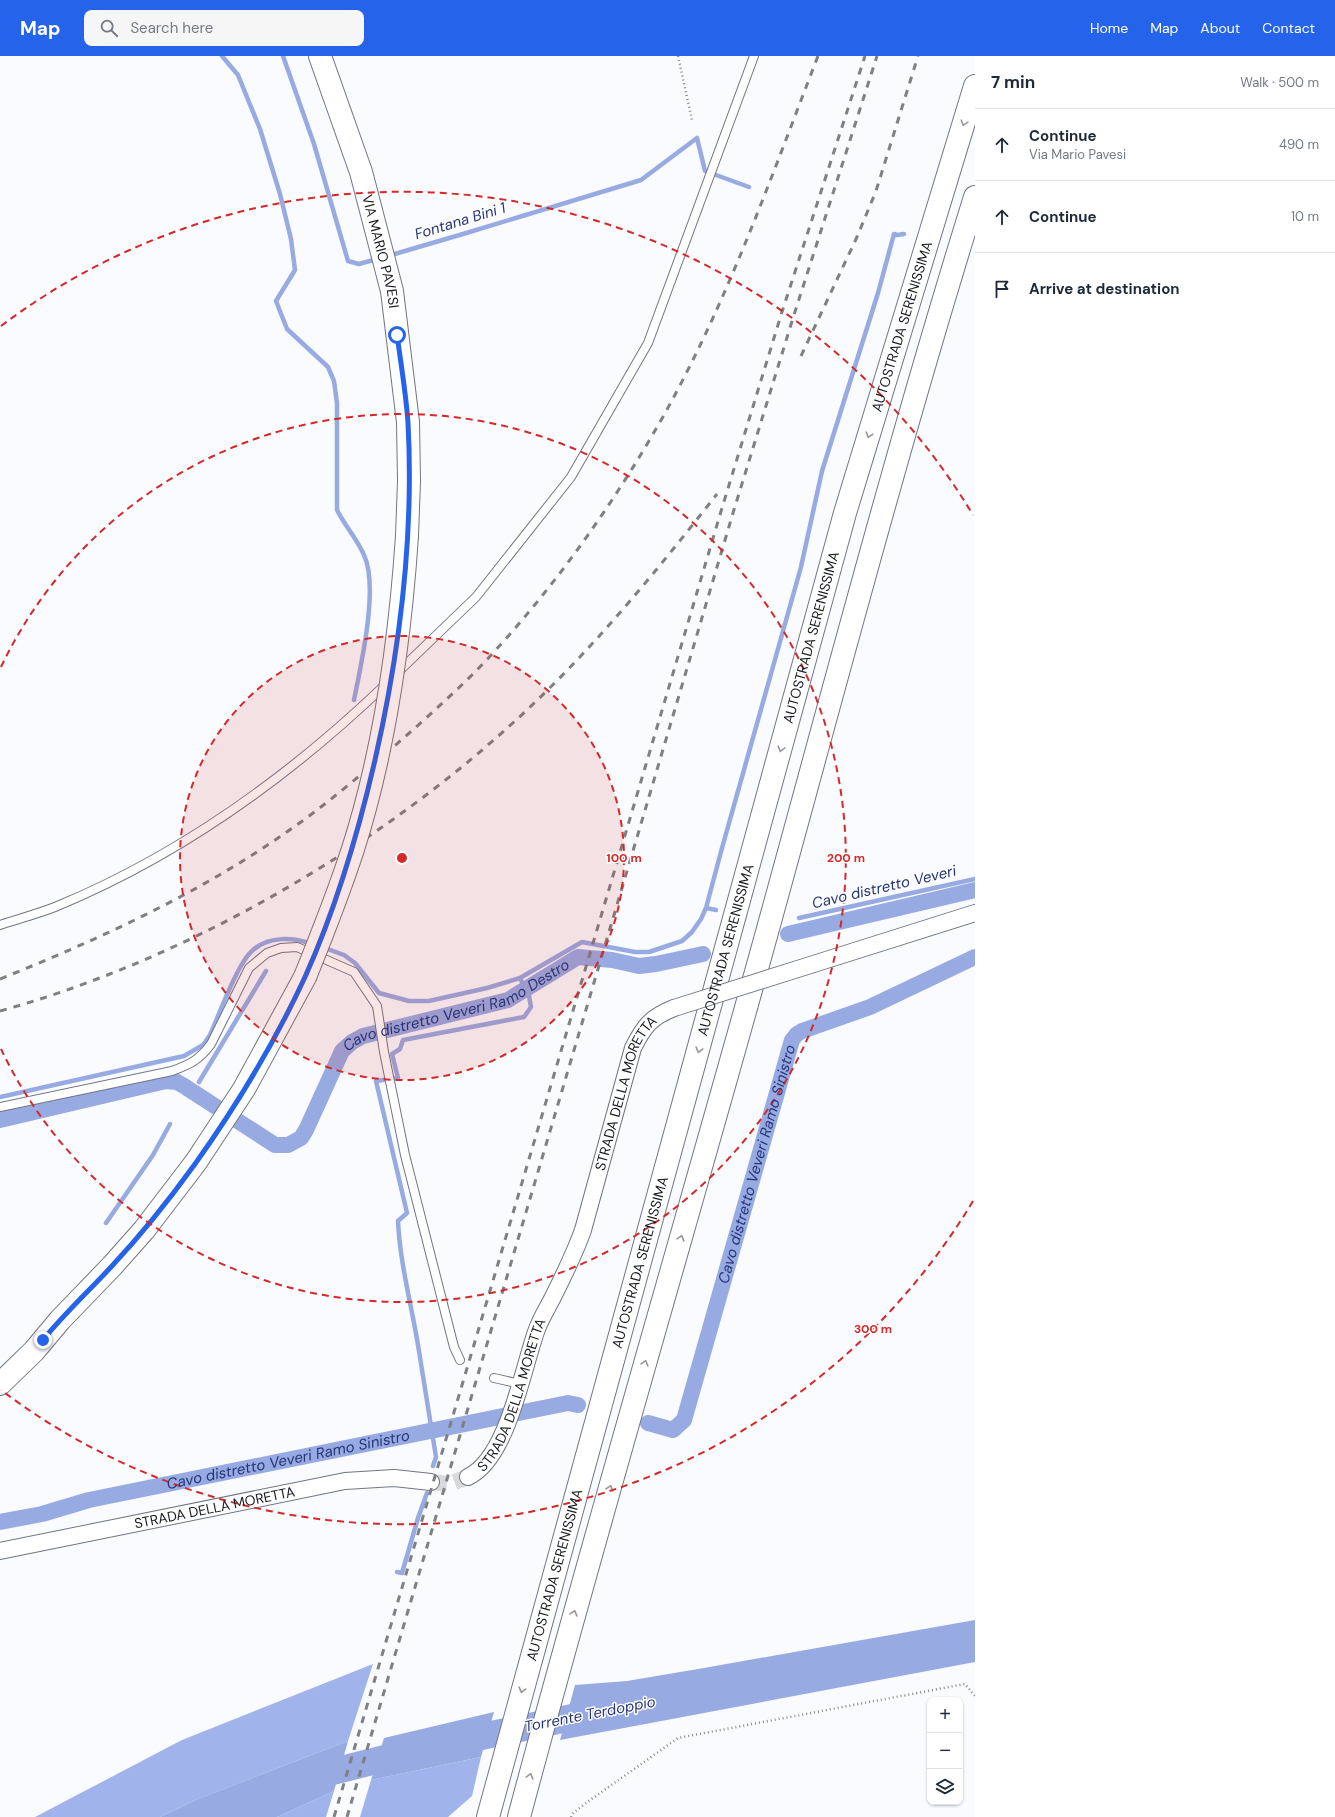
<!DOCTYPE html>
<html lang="en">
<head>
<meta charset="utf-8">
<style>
  :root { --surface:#fff; --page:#f6f6f7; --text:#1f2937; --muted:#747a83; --line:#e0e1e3; --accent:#2563eb }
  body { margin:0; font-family:"DM Sans",sans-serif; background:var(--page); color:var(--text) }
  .controls { position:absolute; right:12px; bottom:12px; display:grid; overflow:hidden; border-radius:8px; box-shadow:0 1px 3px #0004 }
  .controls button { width:36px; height:36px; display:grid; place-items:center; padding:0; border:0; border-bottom:1px solid var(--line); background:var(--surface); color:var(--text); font:20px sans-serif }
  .stop { position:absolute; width:12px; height:12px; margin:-9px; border:3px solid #2563eb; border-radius:50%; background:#fff }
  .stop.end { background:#2563eb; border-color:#fff; box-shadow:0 1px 4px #0008 }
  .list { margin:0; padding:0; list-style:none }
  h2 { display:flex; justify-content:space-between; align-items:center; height:52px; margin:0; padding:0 16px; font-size:17px }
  h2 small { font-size:13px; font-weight:400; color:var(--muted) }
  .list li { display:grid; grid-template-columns:26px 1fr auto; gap:12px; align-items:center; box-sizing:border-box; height:72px; padding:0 16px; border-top:1px solid var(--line) }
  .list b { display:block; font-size:15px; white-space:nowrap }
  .list p { margin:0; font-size:13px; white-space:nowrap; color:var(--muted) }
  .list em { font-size:13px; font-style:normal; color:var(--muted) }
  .icon { flex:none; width:22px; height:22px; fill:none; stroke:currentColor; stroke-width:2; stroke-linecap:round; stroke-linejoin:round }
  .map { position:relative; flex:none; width:975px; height:1761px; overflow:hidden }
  header { display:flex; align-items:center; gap:24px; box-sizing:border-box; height:56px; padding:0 20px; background:var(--accent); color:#fff }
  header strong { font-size:19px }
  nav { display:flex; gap:22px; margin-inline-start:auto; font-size:14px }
  .search { width:280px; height:36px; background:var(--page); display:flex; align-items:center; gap:10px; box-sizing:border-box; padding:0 14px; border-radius:8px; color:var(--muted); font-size:15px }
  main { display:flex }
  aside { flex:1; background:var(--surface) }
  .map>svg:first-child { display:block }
  .forest { fill:#a0b3eb }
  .water { fill:#97aae2 }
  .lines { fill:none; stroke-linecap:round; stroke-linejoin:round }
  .stream { stroke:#97aae2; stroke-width:4.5 }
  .canal { stroke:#97aae2; stroke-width:16 }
  .river { stroke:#97aae2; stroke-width:27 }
  .minor-tunnel { stroke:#d7d9dd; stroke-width:16; stroke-dasharray:16 8; stroke-linecap:butt }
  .service-casing { stroke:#717685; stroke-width:10 }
  .minor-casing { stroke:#717685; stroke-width:18 }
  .primary-casing { stroke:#717685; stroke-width:24 }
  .motorway-casing { stroke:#717685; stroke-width:24 }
  .path { stroke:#87898d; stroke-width:2.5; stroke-dasharray:1 3; stroke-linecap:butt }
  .service { stroke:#fff; stroke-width:8 }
  .minor { stroke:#fff; stroke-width:16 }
  .primary { stroke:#fff; stroke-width:22 }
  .motorway { stroke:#fff; stroke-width:22 }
  .rail { stroke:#7e8084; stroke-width:3; stroke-dasharray:7 7; stroke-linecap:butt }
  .minor-bridge-casing { stroke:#717685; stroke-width:18; stroke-linecap:butt }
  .primary-bridge-casing { stroke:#717685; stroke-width:24; stroke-linecap:butt }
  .minor-bridge { stroke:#fff; stroke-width:16 }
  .primary-bridge { stroke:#fff; stroke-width:22 }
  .oneway { stroke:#98989b }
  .route { stroke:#2563eb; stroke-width:5 }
  .ring { fill:none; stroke:#d62828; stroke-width:2; stroke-dasharray:7 5 }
  .labels { text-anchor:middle; stroke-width:3; stroke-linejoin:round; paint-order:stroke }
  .street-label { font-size:14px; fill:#191b20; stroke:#fff }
  .water-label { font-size:15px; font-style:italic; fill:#263577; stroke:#fff }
  .centre { fill:#d62828; stroke:#fff; stroke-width:2 }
  .ring-label { font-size:12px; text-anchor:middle; font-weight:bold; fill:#d62828; stroke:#fff; stroke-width:3; stroke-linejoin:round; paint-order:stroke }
</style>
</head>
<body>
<header>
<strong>Map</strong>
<div class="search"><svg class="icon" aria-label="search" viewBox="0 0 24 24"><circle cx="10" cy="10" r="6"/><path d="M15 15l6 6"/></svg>Search here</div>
<nav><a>Home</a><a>Map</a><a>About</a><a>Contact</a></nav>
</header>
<main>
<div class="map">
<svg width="975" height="1761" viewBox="0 0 975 1761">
  <rect width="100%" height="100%" fill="#f9fbfe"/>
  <path class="forest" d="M373,1608L348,1685L198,1743L160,1761H35L182,1684Z
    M481,1701L472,1740L448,1761H360L371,1724Z
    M334,1735L326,1761H277Z"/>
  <path class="water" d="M975,1564V1606L560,1684L575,1629L627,1625L704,1612Z
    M494,1656L481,1701L371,1724L384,1682Z
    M348,1685L334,1735L277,1761H160L198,1743Z"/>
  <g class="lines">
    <path class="stream" d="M222,0L238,19L260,73L280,138L291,183L295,214L276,245L287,273L328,311L334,325L337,347V454C345,470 357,483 364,499C379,531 361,609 354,644
      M283,0L314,88L348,205L359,208L377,203
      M388,200L463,178L641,124L697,82L705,115L749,131
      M706,852L716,854
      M799,862L975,823
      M322,891L344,899L355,907L379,937L409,945H429L487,932L520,922L582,886L635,896H649L682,885L692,876L701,863L706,852L722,792L801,511L822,415L878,237L894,178L897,179L904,178
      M199,1026L266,915
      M0,1041L184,1000L203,989L210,979C219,959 238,906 253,894C269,880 293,881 312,888
      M106,1167L153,1099L170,1068
      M433,1410L436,1401C430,1364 424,1326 418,1289C411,1247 400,1207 398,1165L407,1157L376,1025L398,1022L392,998L400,993L403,984L524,961L531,951L529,940L520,922
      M397,1516L402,1517L418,1462L427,1437"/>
    <g class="canal">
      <path d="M788,878L975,834"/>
      <path id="s1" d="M0,1064L166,1025L177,1026L184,1030L275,1089H288L301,1082L306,1074L342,995L352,986L363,980L508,944L578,901L612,904L639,910L656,908L703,898"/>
      <path id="s2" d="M648,1367L673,1374L684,1364L792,984L797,978L802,975L870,951L975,901"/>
      <path id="s3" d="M0,1466L42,1458L89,1444L568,1347L578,1349"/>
    </g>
    <path class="river" d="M451,1687L603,1655
      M303,1723L414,1695"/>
    <path class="minor-tunnel" d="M431,1426L449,1428L468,1421"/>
    <g class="service-casing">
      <path id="service" d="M397,617L476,541L571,421L648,287L754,0
        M0,869C18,863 37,858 55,851C179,800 290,720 386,628
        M0,1051L172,1015C191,1008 199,1004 211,988L249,912L267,897L281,892L297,891L354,916L377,950L384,996L405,1099L454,1291L460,1304
        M494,1322L520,1328"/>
    </g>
    <g class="minor-casing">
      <g id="minor">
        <path d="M785,917L975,857"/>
        <path id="s4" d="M468,1421C508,1402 522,1314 537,1273C541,1262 548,1251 553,1241C564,1219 575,1197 583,1174L633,992C644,970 651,961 674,952"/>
        <path id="s5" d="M0,1495L345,1425L394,1422L431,1426"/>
      </g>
    </g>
    <g class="primary-casing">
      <g id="primary">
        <path id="s6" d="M320,0L361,116L392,235L408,366L409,425L407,480"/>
        <path d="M0,1328L34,1295L60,1264L112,1210L144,1174L196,1106L244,1033L305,921"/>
      </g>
    </g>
    <g class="motorway-casing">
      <g id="motorway">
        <path id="s7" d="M488,1761L845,457L975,30"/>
        <path d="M519,1761C596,1472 681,1186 761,898C831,645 897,391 975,141"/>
      </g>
    </g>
    <path class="path" d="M678,0L692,64
      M571,1761L572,1758L586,1747L678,1682L965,1628L975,1640"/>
    <use href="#service" class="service"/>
    <use href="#minor" class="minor"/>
    <use href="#primary" class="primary"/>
    <use href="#motorway" class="motorway"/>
    <path class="rail" d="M801,300L857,181L876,135L918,0
      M0,923C102,882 202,836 291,773C323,751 353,725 382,701C414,673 447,644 477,614C548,540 609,455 660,366C726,250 770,124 818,0
      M0,955C191,902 385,788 529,652C598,587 658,513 717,438
      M334,1761L722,452L781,259L865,0
      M347,1761L733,457L793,262L877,0"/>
    <g class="minor-bridge-casing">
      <path id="minor-bridge" d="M674,952L785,917"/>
    </g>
    <g class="primary-bridge-casing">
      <path id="primary-bridge" d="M305,921C322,879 339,836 353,793C385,693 400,584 407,480"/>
    </g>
    <use href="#minor-bridge" class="minor-bridge"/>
    <use href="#primary-bridge" class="primary-bridge"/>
  </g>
  <defs><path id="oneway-chevron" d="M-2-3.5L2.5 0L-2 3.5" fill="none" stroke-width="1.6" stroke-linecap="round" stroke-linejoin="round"/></defs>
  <g class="oneway">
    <use href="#oneway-chevron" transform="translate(964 67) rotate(107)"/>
    <use href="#oneway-chevron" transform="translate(869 379) rotate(107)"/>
    <use href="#oneway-chevron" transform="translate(781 693) rotate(105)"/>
    <use href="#oneway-chevron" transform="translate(699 994) rotate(105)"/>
    <use href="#oneway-chevron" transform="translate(681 1182) rotate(-74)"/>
    <use href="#oneway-chevron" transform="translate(645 1307) rotate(-74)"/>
    <use href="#oneway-chevron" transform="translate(610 1432) rotate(-74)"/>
    <use href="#oneway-chevron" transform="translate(574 1557) rotate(-74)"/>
    <use href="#oneway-chevron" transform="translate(522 1634) rotate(105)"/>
    <use href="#oneway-chevron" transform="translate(530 1720) rotate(-75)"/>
  </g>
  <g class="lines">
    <path class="route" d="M43,1284C64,1258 88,1236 111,1211C141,1179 169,1144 195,1108C237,1049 275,986 305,921C336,852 358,778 375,704C400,594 414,480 408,367C406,338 401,308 397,279"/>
  </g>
  <circle cx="402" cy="802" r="222" fill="#d62828" fill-opacity=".12"/>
  <g class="ring">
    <circle cx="402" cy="802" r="222"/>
    <path d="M1 611A444 444 0 1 1 1 993"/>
    <path d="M973 1145A666 666 0 0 1 1 1334M1 270A666 666 0 0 1 973 459"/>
  </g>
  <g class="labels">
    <g class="street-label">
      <text dy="5" stroke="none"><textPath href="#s6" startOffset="205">VIA MARIO PAVESI</textPath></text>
      <text dy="5" stroke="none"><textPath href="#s7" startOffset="1547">AUTOSTRADA SERENISSIMA</textPath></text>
      <text dy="5" stroke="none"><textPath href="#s7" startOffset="1223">AUTOSTRADA SERENISSIMA</textPath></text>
      <text dy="5" stroke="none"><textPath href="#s7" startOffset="899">AUTOSTRADA SERENISSIMA</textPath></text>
      <text dy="5" stroke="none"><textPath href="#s4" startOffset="420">STRADA DELLA MORETTA</textPath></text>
      <text dy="5" stroke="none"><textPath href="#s7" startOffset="575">AUTOSTRADA SERENISSIMA</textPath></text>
      <text dy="5" stroke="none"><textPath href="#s4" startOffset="96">STRADA DELLA MORETTA</textPath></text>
      <text dy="5" stroke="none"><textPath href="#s5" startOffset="219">STRADA DELLA MORETTA</textPath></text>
      <text dy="5" stroke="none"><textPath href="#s7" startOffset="251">AUTOSTRADA SERENISSIMA</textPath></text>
    </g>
    <g class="water-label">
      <text transform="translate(460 165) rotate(-17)" y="5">Fontana Bini 1</text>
      <text transform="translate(884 831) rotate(-13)" y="5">Cavo distretto Veveri</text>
      <text dy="5" stroke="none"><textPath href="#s1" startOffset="547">Cavo distretto Veveri Ramo Destro</textPath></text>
      <text dy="5" stroke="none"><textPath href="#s2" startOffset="307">Cavo distretto Veveri Ramo Sinistro</textPath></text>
      <text dy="5" stroke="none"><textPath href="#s3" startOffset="295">Cavo distretto Veveri Ramo Sinistro</textPath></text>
      <text transform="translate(590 1658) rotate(-11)" y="5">Torrente Terdoppio</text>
    </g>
  </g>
  <circle cx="402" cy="802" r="6" class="centre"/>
  <g class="ring-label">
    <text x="624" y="806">100 m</text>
    <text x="846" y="806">200 m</text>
    <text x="873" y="1277">300 m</text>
  </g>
</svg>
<div class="controls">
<button>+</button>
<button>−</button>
<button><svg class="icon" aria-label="layers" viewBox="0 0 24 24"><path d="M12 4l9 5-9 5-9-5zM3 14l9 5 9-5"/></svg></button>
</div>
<div class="stop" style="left:397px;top:279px"></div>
<div class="stop end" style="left:43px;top:1284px"></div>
</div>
<aside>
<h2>7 min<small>Walk · 500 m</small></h2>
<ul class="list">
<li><svg class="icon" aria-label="ahead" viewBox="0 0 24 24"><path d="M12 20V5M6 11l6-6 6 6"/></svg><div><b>Continue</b><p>Via Mario Pavesi</p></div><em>490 m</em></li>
<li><svg class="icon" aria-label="ahead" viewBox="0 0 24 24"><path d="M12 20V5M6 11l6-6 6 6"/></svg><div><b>Continue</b></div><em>10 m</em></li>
<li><svg class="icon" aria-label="arrive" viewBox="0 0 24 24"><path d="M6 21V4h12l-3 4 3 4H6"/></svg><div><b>Arrive at destination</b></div></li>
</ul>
</aside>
</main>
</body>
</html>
